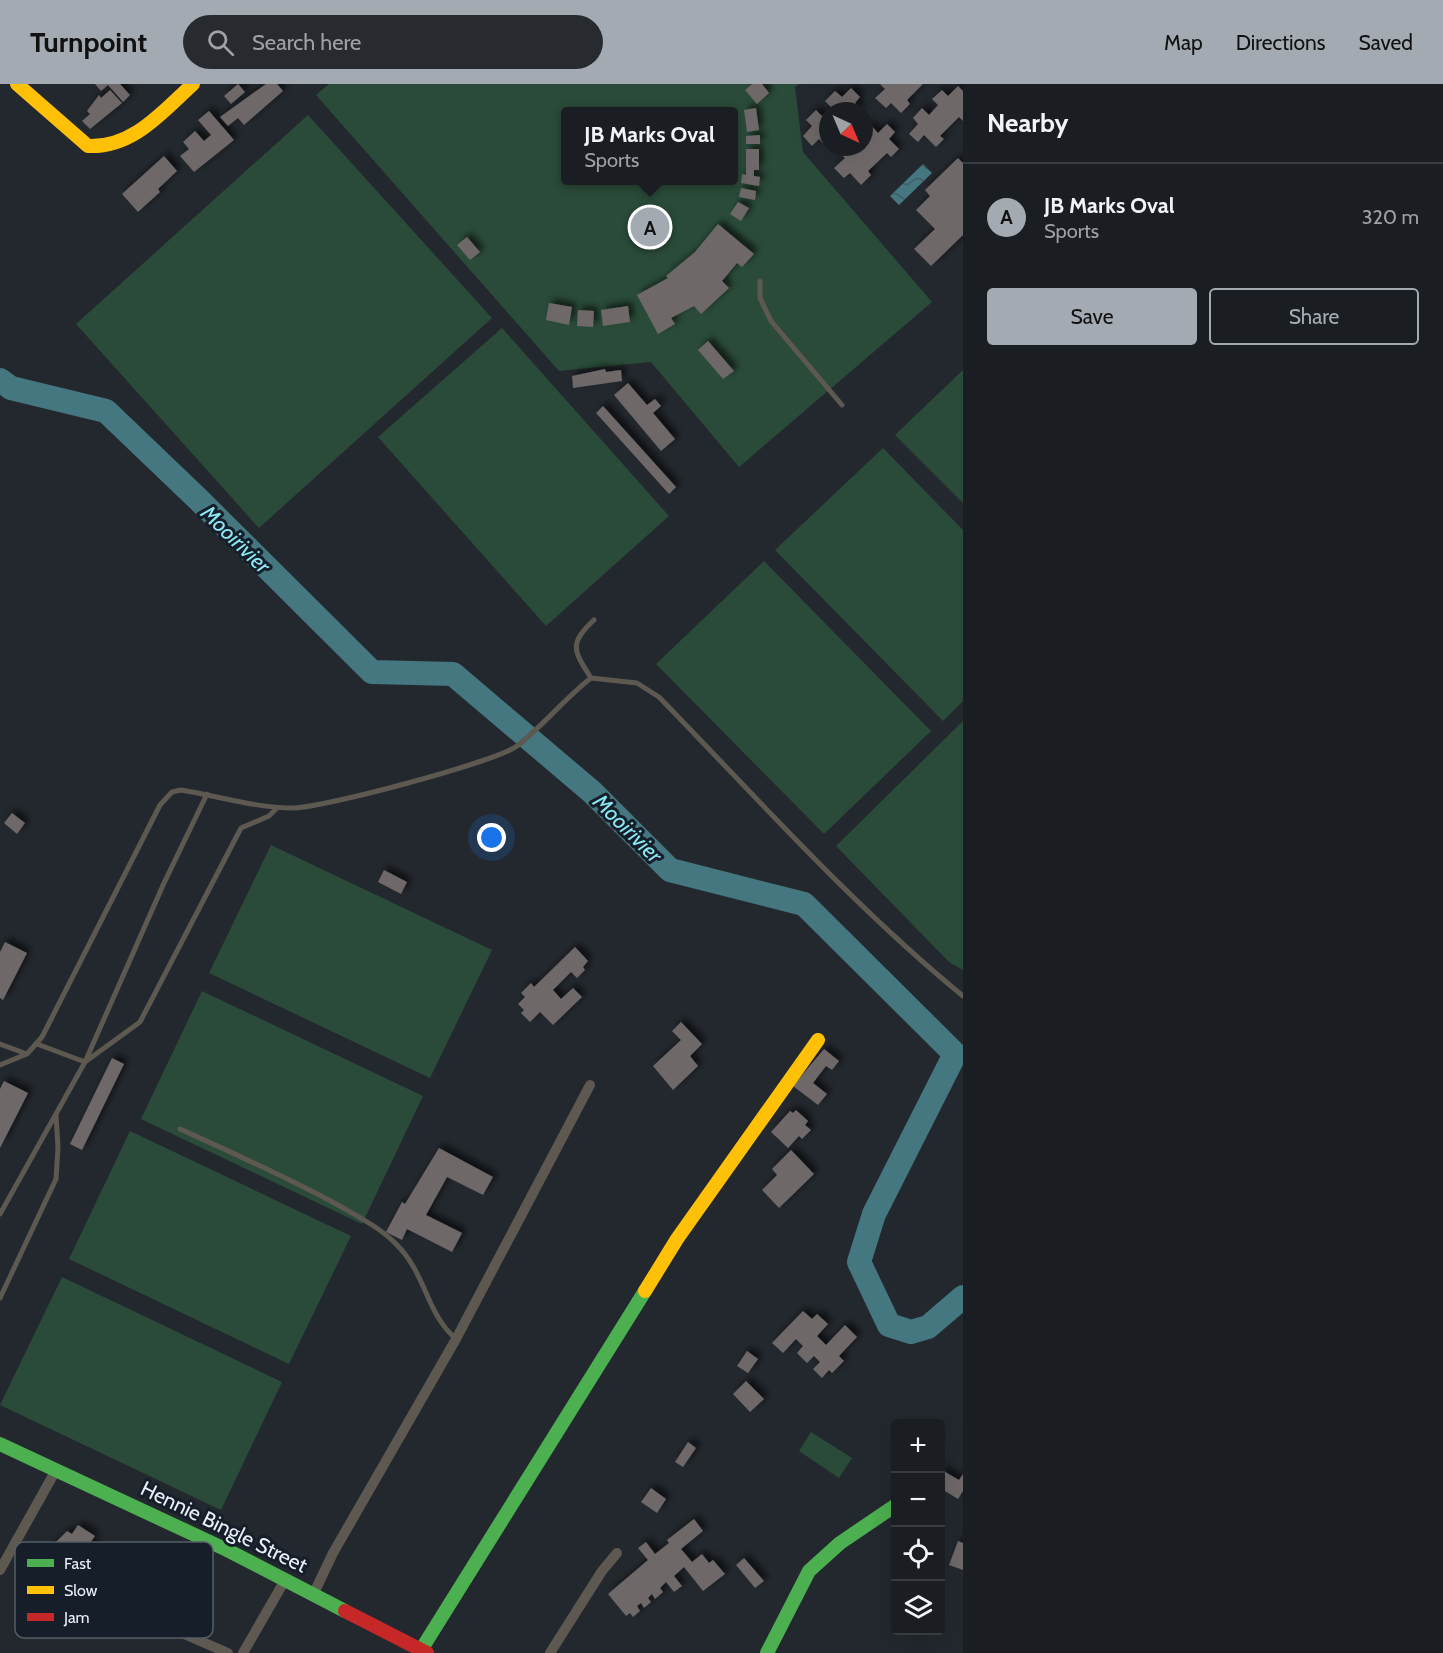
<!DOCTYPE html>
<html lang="en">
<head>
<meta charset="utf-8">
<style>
  :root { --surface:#1a1e22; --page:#272b2f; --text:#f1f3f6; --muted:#9fa2a5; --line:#383c40; --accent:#a4aab1 }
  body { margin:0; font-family:Cabin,sans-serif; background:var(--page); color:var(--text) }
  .controls { position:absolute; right:18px; bottom:18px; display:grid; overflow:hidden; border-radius:6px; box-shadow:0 6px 24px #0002 }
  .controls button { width:54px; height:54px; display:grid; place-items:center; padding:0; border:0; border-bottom:2px solid var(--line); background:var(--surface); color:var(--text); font:30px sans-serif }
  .compass { position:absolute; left:819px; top:18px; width:54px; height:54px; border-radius:50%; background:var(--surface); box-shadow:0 6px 24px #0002; rotate:136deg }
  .you { position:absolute; left:492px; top:754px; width:21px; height:21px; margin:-15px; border:4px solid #fff; border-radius:50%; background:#1a73e8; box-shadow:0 0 0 9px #1a73e833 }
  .badge { display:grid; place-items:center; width:39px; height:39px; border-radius:50%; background:var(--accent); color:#111; font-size:20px; font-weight:700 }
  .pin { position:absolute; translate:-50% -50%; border:3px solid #fff; box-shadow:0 2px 6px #0006 }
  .popup { position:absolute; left:561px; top:23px; width:177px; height:78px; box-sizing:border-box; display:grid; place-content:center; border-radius:6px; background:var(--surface); filter:drop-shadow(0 2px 4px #0005); font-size:20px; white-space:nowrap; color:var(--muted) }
  .popup b { font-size:22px; color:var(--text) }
  .popup::after { content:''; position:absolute; left:50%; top:100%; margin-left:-12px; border:12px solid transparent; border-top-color:var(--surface) }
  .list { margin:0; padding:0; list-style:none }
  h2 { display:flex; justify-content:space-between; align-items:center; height:78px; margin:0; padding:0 24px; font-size:26px }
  h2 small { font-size:20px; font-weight:400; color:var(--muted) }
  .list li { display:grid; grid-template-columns:39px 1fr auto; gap:18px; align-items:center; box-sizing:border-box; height:108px; padding:0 24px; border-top:2px solid var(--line) }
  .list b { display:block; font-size:22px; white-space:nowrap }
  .list p { margin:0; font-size:20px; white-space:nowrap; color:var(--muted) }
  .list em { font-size:20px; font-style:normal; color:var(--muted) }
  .actions { display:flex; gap:12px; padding:18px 24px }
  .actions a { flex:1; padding:14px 0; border:2px solid var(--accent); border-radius:6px; text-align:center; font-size:21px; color:var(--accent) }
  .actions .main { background:var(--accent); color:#111 }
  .icon { flex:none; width:33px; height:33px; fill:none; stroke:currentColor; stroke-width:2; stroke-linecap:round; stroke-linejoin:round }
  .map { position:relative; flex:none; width:963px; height:1569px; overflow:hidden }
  header { display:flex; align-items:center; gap:36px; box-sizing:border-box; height:84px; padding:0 30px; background:var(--accent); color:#111 }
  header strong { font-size:28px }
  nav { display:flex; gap:33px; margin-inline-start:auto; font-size:21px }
  .search { width:420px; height:54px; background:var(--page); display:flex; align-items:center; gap:15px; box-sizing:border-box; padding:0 21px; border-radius:33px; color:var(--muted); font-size:22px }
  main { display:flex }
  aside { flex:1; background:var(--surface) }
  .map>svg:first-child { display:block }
  .garden { fill:#2a4b39; fill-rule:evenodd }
  .water { fill:url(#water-waves) }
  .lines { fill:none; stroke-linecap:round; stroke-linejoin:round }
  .river { stroke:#44777f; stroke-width:24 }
  .building { fill:#6e6767; filter:url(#shadow) }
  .lane { stroke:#5d5950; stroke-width:5 }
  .street { stroke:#5d5950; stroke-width:10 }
  .fast { stroke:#4caf50; stroke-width:14 }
  .slow { stroke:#ffc107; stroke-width:14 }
  .jam { stroke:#c62828; stroke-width:14 }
  .labels { text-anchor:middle; stroke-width:6; stroke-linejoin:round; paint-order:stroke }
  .street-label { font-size:21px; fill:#eaf0f8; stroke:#151e29 }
  .water-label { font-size:22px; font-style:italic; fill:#8be9f5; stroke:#151e29 }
  .key { fill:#151e29; stroke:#555d67; stroke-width:1.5 }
  .key-label { font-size:16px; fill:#eaf0f8 }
</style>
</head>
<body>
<header>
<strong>Turnpoint</strong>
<div class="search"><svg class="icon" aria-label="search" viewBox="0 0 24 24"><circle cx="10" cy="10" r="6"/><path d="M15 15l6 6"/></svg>Search here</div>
<nav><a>Map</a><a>Directions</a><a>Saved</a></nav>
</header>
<main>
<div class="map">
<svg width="963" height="1569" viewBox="0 0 963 1569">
  <defs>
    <pattern id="water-waves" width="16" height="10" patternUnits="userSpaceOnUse" patternTransform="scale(1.5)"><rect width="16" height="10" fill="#44777f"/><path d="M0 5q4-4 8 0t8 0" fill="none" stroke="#455d62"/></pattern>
    <filter id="shadow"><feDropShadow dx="4.5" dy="-4.5" stdDeviation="3" flood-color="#0009"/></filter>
  </defs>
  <rect width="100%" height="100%" fill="#23282e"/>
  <path class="garden" d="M329,0H799L795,3L803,68L932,218L739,383L651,278L559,287L316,11ZM566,27H734V96H566Z
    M308,31L492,234L259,444L76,240Z
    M502,244L669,432L546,542L378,353Z
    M963,286V419L895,351Z
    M883,364L963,446V617L943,637L775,466Z
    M764,477L931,647L824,750L656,580Z
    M963,637V886L949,878L836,762Z
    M271,761L492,866L430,994L209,889Z
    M202,907L423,1012L362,1140L141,1035Z
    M130,1047L351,1152L289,1280L69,1175Z
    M62,1193L282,1298L221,1426L0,1321Z
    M811,1348L852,1374L839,1394L799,1367Z"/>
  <path class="water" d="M923,80L932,89L899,121L890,112Z"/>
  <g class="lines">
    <path class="river" d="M0,296L11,304L106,327L199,416L372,588L453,590L592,708L670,786L804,820L955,970L874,1130L859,1178L889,1241L911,1248L928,1243L963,1213"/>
  </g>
  <path class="building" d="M95,0H120L130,11L123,18L108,1L101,7Z
    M238,0L245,8L231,20L224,12Z
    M266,0H277L283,7L244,41L238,34L228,42L220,33Z
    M752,0H762L769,9L757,20L745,6Z
    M880,0H923L907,16L910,20L901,29L891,19L886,24L875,14L885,5Z
    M958,2L963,7V37L959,33L940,52L944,55L936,63L924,51L918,58L909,50L918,40L913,34L922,24L929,31L938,21L932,15L942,6L948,12Z
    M851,4L860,13L855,19L863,27H828V64L819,55L812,62L803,52L812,42L806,36L816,26L822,32L831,23L825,17L835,7L842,13Z
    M110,6L122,19L90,45L82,37L90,30L87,27L99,11L101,14Z
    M756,24L759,46L747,48L744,26Z
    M209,27L234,56L194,88L180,72L189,65L183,58L195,47L204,57L211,51L198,36Z
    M870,40L878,49L887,40L895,48L889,55L899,65L891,73L887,69L868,87L871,91L861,101L850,89L844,94L834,84L845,74L839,68L844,63H864V46Z
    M760,51V60H746V52Z
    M746,65H759V86H754V92L760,93L759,102L741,99L742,90L746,91Z
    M164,72L177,87L158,105L160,108L138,128L122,110Z
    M958,74L963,79V151L931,182L914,165L935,145L916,126L930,112L925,106Z
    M741,104L756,107L755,116L739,113Z
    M738,118L749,124L741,137L730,130Z
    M718,140L754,170L742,183L737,179L722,197L729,204L701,230L694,222L671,234L675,240L658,250L637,211L668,194L666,192L695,168Z
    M467,153L480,168L470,176L457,161Z
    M549,219L572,223L569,241L546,236Z
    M628,222L630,238L603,242L601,226Z
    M578,226L594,227L593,243L577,242Z
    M708,257L734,287L723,295L698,266Z
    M605,285L606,288L621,286L622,297L573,304L572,292Z
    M628,299L647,321L655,315L661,322L653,329L675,355L661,367L614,311Z
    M603,322L676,403L669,410L596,329Z
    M12,729L25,739L17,750L4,739Z
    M384,786L407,798L401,810L378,798Z
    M5,858L27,869L3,916L0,914V868Z
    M575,863L588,877L583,883L585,886L577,894L571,888L553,906L561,915L573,904L582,913L553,941L540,928L530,938L521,929L524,926L518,920L525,913L521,909L531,899L534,903Z
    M681,938L702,960L690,972L698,982L673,1006L653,982L681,956L672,947Z
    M824,965L839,977L832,986L826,982L813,999L827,1010L818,1021L793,1002Z
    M112,974L124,980L82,1066L70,1060Z
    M4,997L28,1009L0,1064V1005Z
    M796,1026L808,1037L805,1041L811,1046L802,1055L799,1052L788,1064L771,1048L790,1027L793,1029Z
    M439,1064L493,1093L483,1111L447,1093L426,1131L462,1149L452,1168L407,1145L402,1156L386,1148L402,1118L405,1120Z
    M791,1066L814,1090L779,1124L762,1106L777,1091L772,1085Z
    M803,1227L812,1235L817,1230L828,1240L817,1252L826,1261L845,1241L857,1253L839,1272L844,1277L832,1289L829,1286L822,1294L813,1285L820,1278L814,1272L807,1279L797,1269L803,1262L796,1255L783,1269L772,1259Z
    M747,1267L758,1275L748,1289L737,1282Z
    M746,1297L764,1315L750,1328L733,1310Z
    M688,1358L696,1364L683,1383L675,1378Z
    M940,1385L959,1396L963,1390V1407L958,1415L940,1404Z
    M651,1404L666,1415L657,1429L641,1418Z
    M694,1435L703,1447L681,1465L692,1478L702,1470L709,1479L713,1476L725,1490L703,1507L684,1483L674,1492L682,1502L674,1508L666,1498L660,1504L663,1508L655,1515L652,1510L648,1514L651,1518L644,1524L641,1519L637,1522L640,1527L633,1533L630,1529L626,1532L608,1510L648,1476L638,1464L646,1458L655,1470L669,1459L667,1456Z
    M78,1441L95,1452L90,1459L99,1465L96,1469L113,1480L123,1502L115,1503L109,1490L91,1476V1496L79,1520L64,1528L73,1535L82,1537L100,1533L104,1541L95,1544L76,1545L65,1542L58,1535L50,1549L25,1537L32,1522L29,1497L41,1473L67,1447L72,1450Z
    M958,1457L963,1459V1486L949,1481Z
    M744,1474L764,1497L755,1504L736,1481Z"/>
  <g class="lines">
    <path class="lane" d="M760,197V214L771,237L842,321
      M591,594L637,599L659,613C758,715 853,822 963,912
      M0,960L27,970
      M37,960L85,978L140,938L241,744L269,732L277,724
      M0,981L27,970L42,953L160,721L172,708L181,706C218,712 256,724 293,724C323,724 495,678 517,662C542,643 565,614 591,594C574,567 568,560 594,536
      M180,1045C233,1069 287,1093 338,1121C357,1132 379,1143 395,1159C427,1190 425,1228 456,1255
      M0,1130L85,978L164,799L207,710
      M0,1214L56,1095L58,1063L56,1031"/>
    <path class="street" d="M0,1486L56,1386
      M314,1509L333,1469L456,1255L590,1001
      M145,1533L228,1569
      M243,1569L285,1496
      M550,1569L602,1487L617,1469"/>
    <path class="fast" d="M0,1360L227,1466L345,1527
      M421,1566L645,1207
      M767,1569L809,1487L840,1459L896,1421"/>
    <path class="slow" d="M17,0L88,62C133,64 162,28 193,0
      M645,1207L677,1155L818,956"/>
    <path class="jam" d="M345,1527L427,1569"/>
  </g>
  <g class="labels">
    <g class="street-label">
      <text transform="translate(224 1443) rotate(26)" y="7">Hennie Bingle Street</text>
    </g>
    <g class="water-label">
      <text transform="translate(236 455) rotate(44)" y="8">Mooirivier</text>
      <text transform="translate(628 744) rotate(45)" y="8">Mooirivier</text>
    </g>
  </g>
  <rect x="15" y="1458" width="198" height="96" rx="9" class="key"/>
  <rect x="27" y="1475" width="27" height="8" fill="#4caf50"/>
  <rect x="27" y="1502" width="27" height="8" fill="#ffc107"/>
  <rect x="27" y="1529" width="27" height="8" fill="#c62828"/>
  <g class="key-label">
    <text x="64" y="1485">Fast</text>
    <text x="64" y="1512">Slow</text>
    <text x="64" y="1539">Jam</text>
  </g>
</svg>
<div class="controls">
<button>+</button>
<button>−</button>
<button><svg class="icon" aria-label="locate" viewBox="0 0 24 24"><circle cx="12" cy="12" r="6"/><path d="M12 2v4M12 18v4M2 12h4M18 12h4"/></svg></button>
<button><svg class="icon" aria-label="layers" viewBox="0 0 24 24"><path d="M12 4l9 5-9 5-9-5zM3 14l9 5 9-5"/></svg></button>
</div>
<svg class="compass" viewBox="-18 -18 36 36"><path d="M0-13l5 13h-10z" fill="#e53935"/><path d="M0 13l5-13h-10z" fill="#9fa2a5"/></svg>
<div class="you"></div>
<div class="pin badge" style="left:650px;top:143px">A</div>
<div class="popup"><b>JB Marks Oval</b>Sports</div>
</div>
<aside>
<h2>Nearby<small></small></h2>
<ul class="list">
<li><span class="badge">A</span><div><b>JB Marks Oval</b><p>Sports</p></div><em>320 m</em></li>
</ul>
<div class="actions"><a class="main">Save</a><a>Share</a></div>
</aside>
</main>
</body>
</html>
